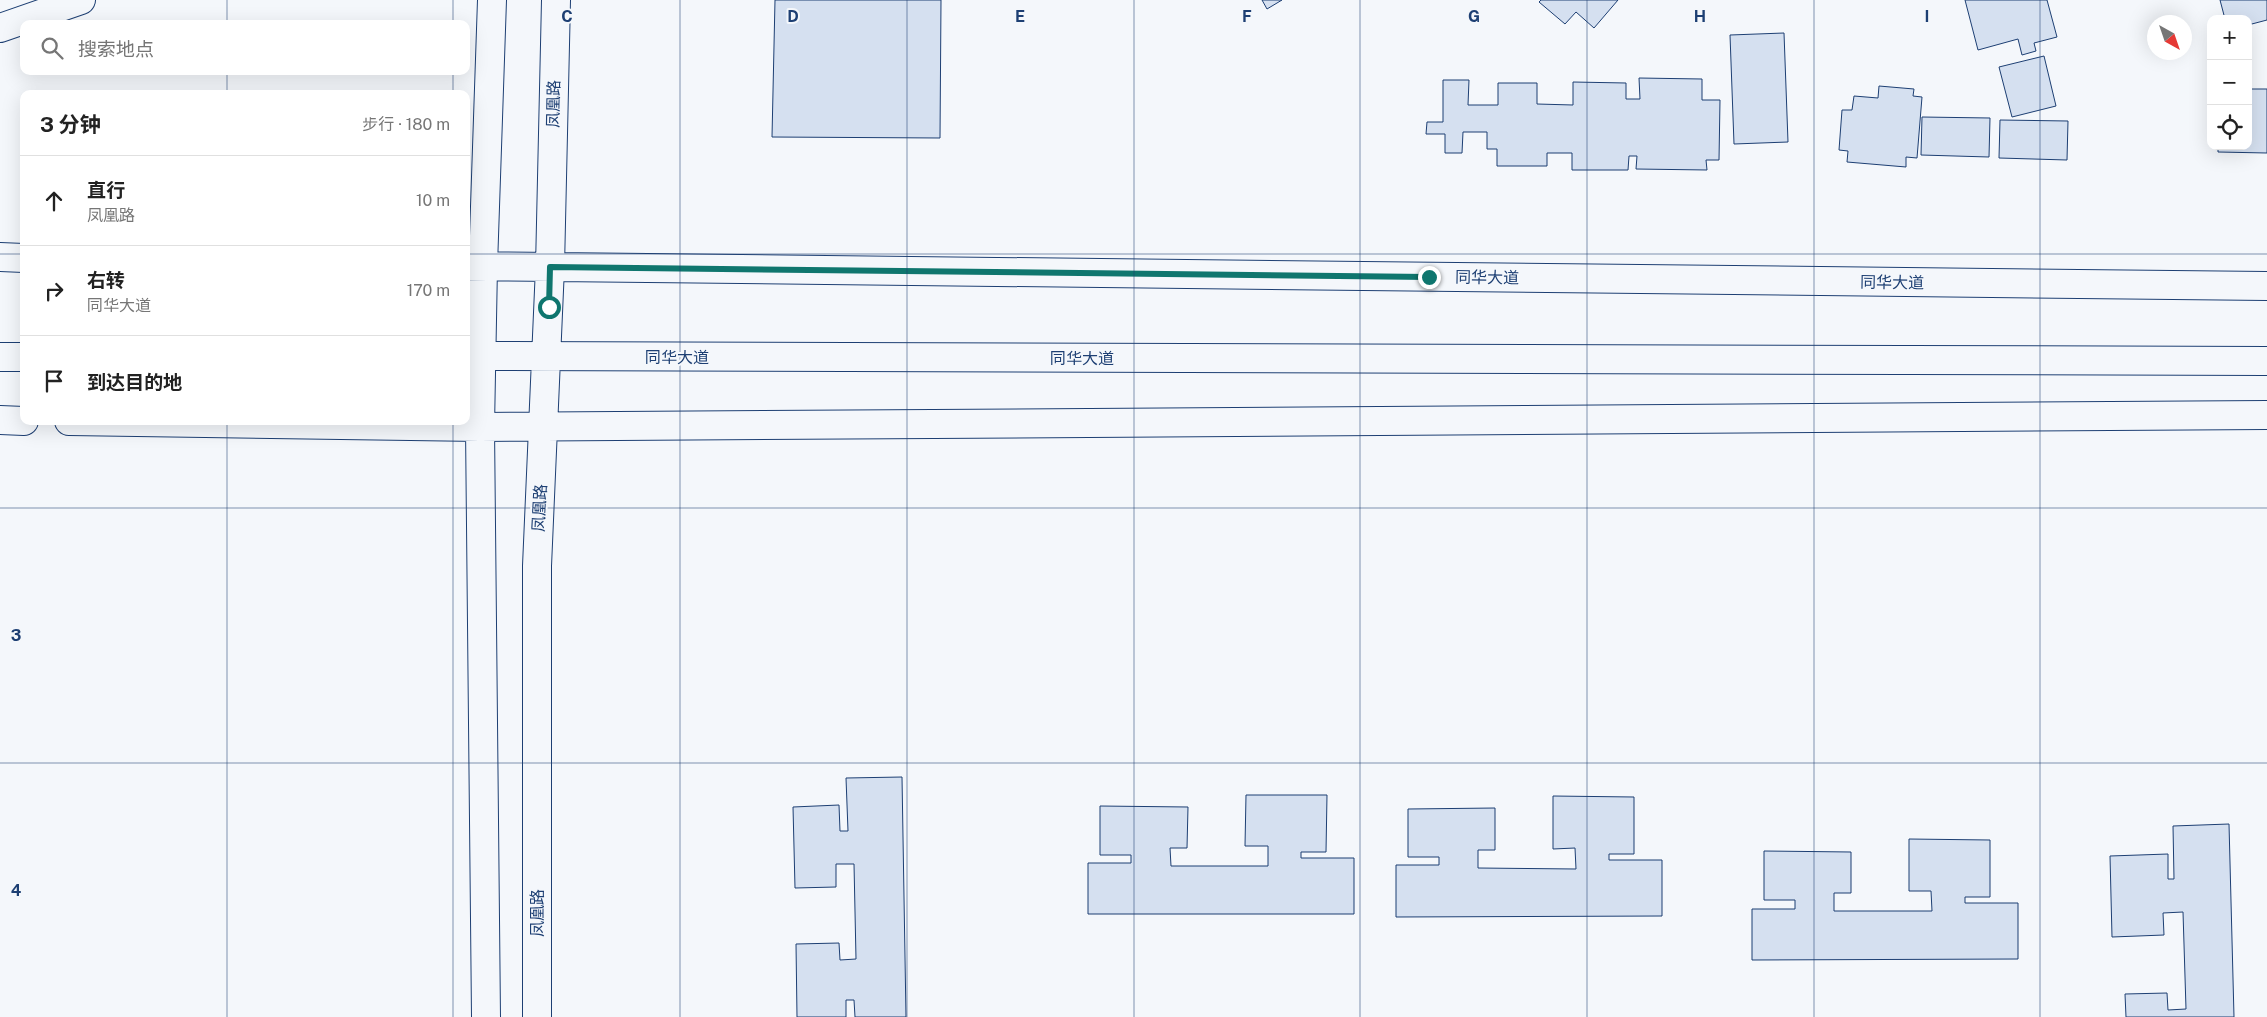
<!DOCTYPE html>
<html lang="zh">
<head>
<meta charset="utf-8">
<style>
  :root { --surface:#fff; --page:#f6f6f6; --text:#222; --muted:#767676; --line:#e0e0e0 }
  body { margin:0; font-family:"Public Sans","Noto Sans SC",sans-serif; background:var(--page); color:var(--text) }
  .controls { position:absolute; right:15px; top:15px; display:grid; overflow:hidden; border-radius:10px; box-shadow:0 5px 20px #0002 }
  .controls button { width:45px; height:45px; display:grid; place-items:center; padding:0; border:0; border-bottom:1px solid var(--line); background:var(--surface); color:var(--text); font:25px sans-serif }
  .compass { position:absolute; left:2147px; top:15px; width:45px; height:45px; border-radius:50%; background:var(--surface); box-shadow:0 5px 20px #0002; rotate:140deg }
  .stop { position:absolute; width:15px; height:15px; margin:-11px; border:4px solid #0f766e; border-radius:50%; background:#fff }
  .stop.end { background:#0f766e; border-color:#fff; box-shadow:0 1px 5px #0008 }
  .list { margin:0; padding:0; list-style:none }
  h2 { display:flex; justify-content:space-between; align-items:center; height:65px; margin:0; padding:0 20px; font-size:21px }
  h2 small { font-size:16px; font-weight:400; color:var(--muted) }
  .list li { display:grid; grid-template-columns:32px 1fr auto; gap:15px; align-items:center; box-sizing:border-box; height:90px; padding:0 20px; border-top:1px solid var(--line) }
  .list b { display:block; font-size:19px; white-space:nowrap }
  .list p { margin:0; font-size:16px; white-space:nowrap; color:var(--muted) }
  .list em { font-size:16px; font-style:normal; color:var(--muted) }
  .icon { flex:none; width:28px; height:28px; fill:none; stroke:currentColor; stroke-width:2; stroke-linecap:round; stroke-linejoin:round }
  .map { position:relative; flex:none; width:2267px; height:1017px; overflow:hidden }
  .search { position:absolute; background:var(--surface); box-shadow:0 5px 20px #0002; left:20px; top:20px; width:450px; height:55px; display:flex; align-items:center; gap:12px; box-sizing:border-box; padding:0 18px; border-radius:10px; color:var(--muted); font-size:19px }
  .panel { position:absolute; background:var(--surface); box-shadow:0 5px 20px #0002; left:20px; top:90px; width:450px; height:335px; border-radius:10px }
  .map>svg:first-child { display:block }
  .building { fill:#d5e0f0; stroke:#1d3f73 }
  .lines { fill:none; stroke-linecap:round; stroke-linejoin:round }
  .secondary-casing { stroke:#1d3f73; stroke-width:30 }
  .primary-casing { stroke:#1d3f73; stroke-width:30 }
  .secondary { stroke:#f4f7fb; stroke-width:28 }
  .primary { stroke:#f4f7fb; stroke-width:28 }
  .route { stroke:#0f766e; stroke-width:6 }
  .grid { fill:none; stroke:#1d3f73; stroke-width:1; stroke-opacity:0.55 }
  .labels { text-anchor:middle; stroke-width:4; stroke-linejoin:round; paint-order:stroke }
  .street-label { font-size:16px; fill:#1d3f73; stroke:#f4f7fb }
  .grid-label { font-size:16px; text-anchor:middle; font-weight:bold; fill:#1d3f73; stroke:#f4f7fb; stroke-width:4; stroke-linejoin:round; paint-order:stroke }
</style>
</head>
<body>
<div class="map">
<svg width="2267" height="1017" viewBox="0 0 2267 1017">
  <rect width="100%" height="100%" fill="#f4f7fb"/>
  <path class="building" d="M775,0H941L940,138L772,137Z
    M1262,0H1282L1267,9Z
    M1541,0H1618L1594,28L1576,12L1565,24L1539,2Z
    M1965,0H2047L2057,37L2034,43L2036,51L2022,55L2018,39L1978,50Z
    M2220,0H2267V20L2248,25V19H2225Z
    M1784,33L1788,142L1734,144L1730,35Z
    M2044,56L2056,106L2012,117L1999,67Z
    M1639,78L1702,79V100H1720L1719,160H1706L1707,170L1636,169L1637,156H1629L1628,170H1572V153H1547V166H1497V149H1487V132H1463L1462,153H1445V134H1426L1427,122H1443V80H1469L1468,105H1498V83H1537V104L1573,105V82L1626,83V99H1640Z
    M1879,86L1914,89L1913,96L1922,97L1917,158L1906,157V167L1847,162L1848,151L1839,150L1842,110H1852L1854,96L1878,98Z
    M2248,89H2267V153L2218,152V146H2248Z
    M1922,117L1990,118L1989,157L1921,155Z
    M2000,120L2068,121L2067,160L1999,158Z
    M902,777L906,1017H855L854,1000H846V1017H797L796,944L839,943L840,960L856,959L854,864H836V887L795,888L793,807L839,805L840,831H848L846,778Z
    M1246,795H1327L1326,852H1301V858H1354V914H1088V863H1131V855H1100V806L1188,807L1187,848H1170L1171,866H1268V846H1245Z
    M1553,796L1634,797V854H1609V860H1662V916L1396,917V865H1439V857H1408V809L1495,808V850H1478V868L1576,869L1575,848L1553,849Z
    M2229,824L2234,1017H2126L2125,994L2167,993L2168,1010L2186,1009L2183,912L2163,913L2164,935L2112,937L2110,856L2168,854V879H2174L2173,826Z
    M1909,839L1990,840V897H1965V903H2018V959L1752,960V909H1795V900H1764V851L1851,852V893H1834V911H1932L1931,891H1909Z"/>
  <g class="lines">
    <g class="secondary-casing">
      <path id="secondary" d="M0,257L24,258
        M466,266L2267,286
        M466,356L2267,361
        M0,357H24
        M0,420L24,421
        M69,421L480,427L2267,415
        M486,1017L480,427L483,266L492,0
        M537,1017V566L550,267L556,0"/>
    </g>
    <g class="primary-casing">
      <path id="primary" d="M0,28L81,0"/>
    </g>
    <use href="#secondary" class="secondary"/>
    <use href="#primary" class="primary"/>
  </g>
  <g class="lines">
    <path class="route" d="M549,307L550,267L1429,277"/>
  </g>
  <path class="grid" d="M227,0V24M453,0V24M680,0V1017M907,0V1017M1134,0V1017M1360,0V1017M1587,0V1017M1814,0V1017M2040,0V1017M227,71V94M453,71V94M0,254H24M466,254H2267M227,421V1017M453,421V1017M0,508H2267M0,763H2267"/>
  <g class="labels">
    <g class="street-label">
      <text transform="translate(553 104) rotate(-89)" y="6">凤凰路</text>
      <text transform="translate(1487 277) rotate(1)" y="6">同华大道</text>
      <text transform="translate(1892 282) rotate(1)" y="6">同华大道</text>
      <text x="677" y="363">同华大道</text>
      <text x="1082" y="364">同华大道</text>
      <text transform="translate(539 508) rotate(-87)" y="6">凤凰路</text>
      <text transform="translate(537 913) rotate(-90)" y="6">凤凰路</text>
    </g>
  </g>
  <g class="grid-label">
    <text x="567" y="22">C</text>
    <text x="793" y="22">D</text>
    <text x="1020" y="22">E</text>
    <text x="1247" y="22">F</text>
    <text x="1474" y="22">G</text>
    <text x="1700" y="22">H</text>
    <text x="1927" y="22">I</text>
    <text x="16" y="641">3</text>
    <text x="16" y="896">4</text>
  </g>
</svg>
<div class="controls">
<button>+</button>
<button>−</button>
<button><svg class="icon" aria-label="locate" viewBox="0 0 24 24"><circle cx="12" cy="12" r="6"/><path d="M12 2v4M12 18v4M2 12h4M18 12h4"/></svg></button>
</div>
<svg class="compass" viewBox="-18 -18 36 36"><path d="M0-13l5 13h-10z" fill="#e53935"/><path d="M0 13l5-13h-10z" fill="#767676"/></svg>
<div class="stop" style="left:549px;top:307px"></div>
<div class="stop end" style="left:1429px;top:277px"></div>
<div class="search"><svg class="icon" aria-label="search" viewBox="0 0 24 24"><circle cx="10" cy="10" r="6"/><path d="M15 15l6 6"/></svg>搜索地点</div>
<section class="panel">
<h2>3 分钟<small>步行 · 180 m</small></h2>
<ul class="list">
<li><svg class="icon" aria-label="ahead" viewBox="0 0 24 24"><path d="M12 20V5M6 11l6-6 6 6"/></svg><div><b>直行</b><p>凤凰路</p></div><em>10 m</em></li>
<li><svg class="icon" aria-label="right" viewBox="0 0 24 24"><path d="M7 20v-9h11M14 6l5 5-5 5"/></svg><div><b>右转</b><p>同华大道</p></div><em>170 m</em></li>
<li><svg class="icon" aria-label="arrive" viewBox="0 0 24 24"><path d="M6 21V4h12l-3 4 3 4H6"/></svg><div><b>到达目的地</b></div></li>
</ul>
</section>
</div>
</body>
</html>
